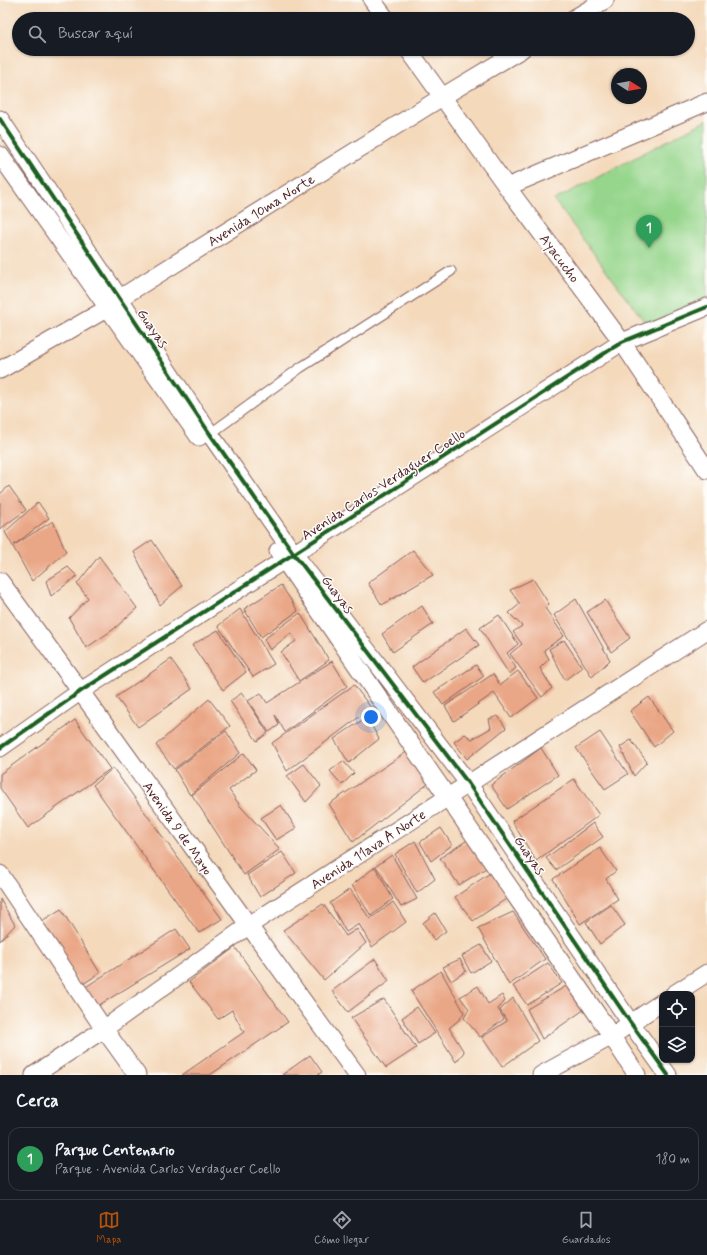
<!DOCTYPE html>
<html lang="es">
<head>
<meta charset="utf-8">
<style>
  :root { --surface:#171b24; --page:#242831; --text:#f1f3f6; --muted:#9ea1a6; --line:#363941; --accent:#b45309 }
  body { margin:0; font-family:Mynerve,sans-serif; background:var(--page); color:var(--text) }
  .controls { position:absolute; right:12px; bottom:12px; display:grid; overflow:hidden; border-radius:8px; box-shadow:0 1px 3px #0004 }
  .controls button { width:36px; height:36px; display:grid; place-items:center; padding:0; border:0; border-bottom:1px solid var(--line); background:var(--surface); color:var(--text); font:20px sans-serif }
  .compass { position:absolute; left:611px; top:68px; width:36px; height:36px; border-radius:50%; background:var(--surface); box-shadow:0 1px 3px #0004; rotate:101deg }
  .you { position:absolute; left:371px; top:717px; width:14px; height:14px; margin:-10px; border:3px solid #fff; border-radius:50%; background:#1a73e8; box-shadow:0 0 0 6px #1a73e833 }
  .badge { display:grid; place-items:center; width:26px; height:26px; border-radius:50%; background:var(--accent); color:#fff; font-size:13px; font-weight:700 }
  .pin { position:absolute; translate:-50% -33px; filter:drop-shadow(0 1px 2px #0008) }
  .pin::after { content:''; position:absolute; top:21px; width:14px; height:12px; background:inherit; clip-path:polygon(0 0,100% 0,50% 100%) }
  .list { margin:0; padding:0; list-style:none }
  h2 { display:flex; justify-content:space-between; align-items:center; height:52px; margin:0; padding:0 16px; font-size:17px }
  h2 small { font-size:13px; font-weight:400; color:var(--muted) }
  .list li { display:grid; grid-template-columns:26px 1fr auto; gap:12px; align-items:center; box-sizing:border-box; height:64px; margin:0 8px 8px; padding:0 8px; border:1px solid var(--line); border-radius:12px }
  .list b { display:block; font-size:15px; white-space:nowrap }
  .list p { margin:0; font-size:13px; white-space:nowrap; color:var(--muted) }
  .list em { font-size:13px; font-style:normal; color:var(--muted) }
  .icon { flex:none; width:22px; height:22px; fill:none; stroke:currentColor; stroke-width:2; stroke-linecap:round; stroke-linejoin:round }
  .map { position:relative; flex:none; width:707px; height:1075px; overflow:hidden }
  .search { position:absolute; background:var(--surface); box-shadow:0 1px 3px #0004; left:12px; right:12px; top:12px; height:44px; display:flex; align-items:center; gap:10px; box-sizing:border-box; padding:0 14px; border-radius:22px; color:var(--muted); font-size:15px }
  .sheet { height:124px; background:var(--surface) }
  nav { display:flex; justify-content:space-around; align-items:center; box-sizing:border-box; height:56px; border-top:1px solid var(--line); background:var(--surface); font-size:11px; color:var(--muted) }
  nav a { display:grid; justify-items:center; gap:2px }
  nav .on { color:var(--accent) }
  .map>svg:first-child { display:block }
  .green { fill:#96d68c; stroke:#707a5c }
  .building { fill:#eaa787 }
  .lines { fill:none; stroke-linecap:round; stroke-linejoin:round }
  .service-casing { stroke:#86605d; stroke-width:11 }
  .minor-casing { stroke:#86605d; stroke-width:19 }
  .service { stroke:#fff; stroke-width:9 }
  .minor { stroke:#fff; stroke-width:17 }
  .cycleway-casing { stroke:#fdfcf7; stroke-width:6 }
  .cycleway { stroke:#1b5e20; stroke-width:4 }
  .labels { text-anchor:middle; stroke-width:3; stroke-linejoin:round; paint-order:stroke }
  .street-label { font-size:14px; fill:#4a1f2b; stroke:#fdfcf7 }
</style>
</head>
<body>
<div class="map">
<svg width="707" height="1075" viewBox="0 0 707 1075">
  <rect width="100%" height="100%" fill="#fdfcf7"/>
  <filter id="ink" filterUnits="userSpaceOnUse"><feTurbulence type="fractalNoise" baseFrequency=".025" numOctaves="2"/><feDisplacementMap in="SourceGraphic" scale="8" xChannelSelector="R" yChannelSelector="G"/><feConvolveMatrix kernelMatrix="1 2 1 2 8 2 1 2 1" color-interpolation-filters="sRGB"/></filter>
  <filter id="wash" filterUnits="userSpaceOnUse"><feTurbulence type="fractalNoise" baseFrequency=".012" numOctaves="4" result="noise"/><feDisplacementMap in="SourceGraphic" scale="16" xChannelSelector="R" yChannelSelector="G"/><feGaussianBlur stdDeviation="0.9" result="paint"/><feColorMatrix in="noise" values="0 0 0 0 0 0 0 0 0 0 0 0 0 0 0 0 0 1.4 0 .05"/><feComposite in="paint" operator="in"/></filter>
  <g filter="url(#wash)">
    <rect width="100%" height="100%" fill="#f4d9bb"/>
    <path class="green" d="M707,120V297L647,325L554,200Z"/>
    <g id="blocks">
      <path class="building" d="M9,486L26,510L0,529V494Z
        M38,502L49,518L14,545L53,521L66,552L32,581L5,532Z
        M152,540L182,586L160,605L134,552Z
        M413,550L433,575L382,605L368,583Z
        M99,556L137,608L114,629L86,648L69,618L88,598L77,584Z
        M68,567L77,576L51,596L46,581Z
        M533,579L549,604L545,608L564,636L544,650L549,659L540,668L552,688L542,697L510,654L522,644L513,632L522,626L509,613L520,604L510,590Z
        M281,585L298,611L261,637L244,609Z
        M576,599L610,660L592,677L554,615Z
        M605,600L630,638L611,652L587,612Z
        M422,606L433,624L393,652L382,634Z
        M240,609L274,664L253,677L218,626Z
        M300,613L329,660L299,681L281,652L296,641L291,633L270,650L264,639Z
        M499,615L518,644L507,653L516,668L509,674L480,628Z
        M466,628L479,645L423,683L412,667Z
        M218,630L246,672L223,690L192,645Z
        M564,640L582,667L565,680L549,649Z
        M171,659L192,689L138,727L116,697Z
        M332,661L347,686L285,732L275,715L279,725L269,732L248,701L261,693L267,703Z
        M476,665L484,676L443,705L434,692Z
        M518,671L538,698L511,718L494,693L454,721L445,706L493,674L500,685Z
        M354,685L371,708L287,771L272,743Z
        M242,693L268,733L257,741L230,701Z
        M649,697L673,731L654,747L630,711Z
        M209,699L230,726L174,769L156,745Z
        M498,716L506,728L467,759L454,742L465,734L472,739L491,728L489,719Z
        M367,717L379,739L349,763L334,739Z
        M75,720L110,769L28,828L0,788V774Z
        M226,731L240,753L190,795L175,770Z
        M600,732L628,774L605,789L576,748Z
        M631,740L647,762L634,776L620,747Z
        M541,748L558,775L507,809L491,785Z
        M408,751L429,783L353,842L329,804Z
        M244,753L256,770L229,790L241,807L280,849L244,875L192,795Z
        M343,761L354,773L342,785L330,771Z
        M304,764L321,786L306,802L287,776Z
        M113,768L222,919L199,933L93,785Z
        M574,779L599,815L536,861L512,821Z
        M281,805L296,828L276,840L261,818Z
        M593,823L603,837L556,870L546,858Z
        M441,828L452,845L431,861L420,842Z
        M472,837L491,865L459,885L440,858Z
        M415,841L435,879L417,893L395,854Z
        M600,848L616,871L606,879L618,899L580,924L553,879Z
        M282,852L296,873L260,897L247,875Z
        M392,855L417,899L401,907L376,866Z
        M375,867L393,899L371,916L352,885Z
        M493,871L512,895L473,921L455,897Z
        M350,889L370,919L393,902L406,922L372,947L359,924L346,932L330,903Z
        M0,899L15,925L0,941Z
        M323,904L346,936L357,929L366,943L324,980L283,930Z
        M611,905L625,925L600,944L586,922Z
        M61,909L100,973L80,986L40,922Z
        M513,912L545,959L509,985L478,928Z
        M435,913L446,931L434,940L423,923Z
        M176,929L190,949L96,1007L84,988Z
        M481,945L491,961L471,973L462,956Z
        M235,947L288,1022L210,1075H182L244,1032L232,1010L218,1019L189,982Z
        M375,959L389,981L348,1012L332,991Z
        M460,959L466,971L451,981L443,967Z
        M548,963L562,983L527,1005L513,986Z
        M441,971L464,1012L460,1019L449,1028L464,1052L456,1062L411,991Z
        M568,985L585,1009L542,1039L527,1009Z
        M478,986L488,1004L502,995L505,1001L498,1009L504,1019L480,1037L464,1018L469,1009L460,997Z
        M513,998L538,1041L502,1067L482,1037L507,1021L500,1010Z
        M384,999L416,1048L386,1068L351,1018Z
        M417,1007L435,1033L418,1044L402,1018Z
        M310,1055L322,1072L318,1075H282Z"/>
    </g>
  </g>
  <g filter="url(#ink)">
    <use href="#blocks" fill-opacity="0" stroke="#86605d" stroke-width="1"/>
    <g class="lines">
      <g class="service-casing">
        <path id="service" d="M210,434L300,368L451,271"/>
      </g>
      <g class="minor-casing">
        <path id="minor" d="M372,0L386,19
          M573,19L605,0
          M408,49L507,187L622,342L707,470
          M0,119L210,434L294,554L468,783L630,1022L668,1075
          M0,155L199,437
          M507,187L707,102
          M0,370L108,308L120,298L442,97L522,49
          M278,551L599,1017L637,1075
          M0,581C121,745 237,911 357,1075
          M0,748L81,691L622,342L707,307
          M0,874L104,1029L137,1075
          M674,994L707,973
          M34,1075L104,1029L248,926L707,630
          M541,1075L612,1036L662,1002"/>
      </g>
      <use href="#service" class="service"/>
      <use href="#minor" class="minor"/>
      <g class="cycleway-casing">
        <path id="cycleway" d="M0,119L210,434L294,554L468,783L630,1022L668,1075
          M0,748L81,691L622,342L707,307"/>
      </g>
      <use href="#cycleway" class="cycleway"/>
    </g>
  </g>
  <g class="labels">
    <g class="street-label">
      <text transform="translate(261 210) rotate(-32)" y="5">Avenida 10ma Norte</text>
      <text transform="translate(560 258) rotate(53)" y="5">Ayacucho</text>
      <text transform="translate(153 328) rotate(56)" y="5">Guayas</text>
      <text transform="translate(383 484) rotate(-33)" y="5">Avenida Carlos Verdaguer Coello</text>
      <text transform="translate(338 594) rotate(53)" y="5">Guayas</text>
      <text transform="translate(178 828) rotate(55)" y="5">Avenida 9 de Mayo</text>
      <text transform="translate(368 849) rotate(-33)" y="5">Avenida 11ava A Norte</text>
      <text transform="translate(530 855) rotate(56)" y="5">Guayas</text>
    </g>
  </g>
</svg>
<div class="controls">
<button><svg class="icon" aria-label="locate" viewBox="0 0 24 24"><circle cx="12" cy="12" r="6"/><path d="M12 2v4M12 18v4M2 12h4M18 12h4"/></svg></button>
<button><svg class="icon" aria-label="layers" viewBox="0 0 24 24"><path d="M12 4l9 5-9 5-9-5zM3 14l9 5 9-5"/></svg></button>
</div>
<svg class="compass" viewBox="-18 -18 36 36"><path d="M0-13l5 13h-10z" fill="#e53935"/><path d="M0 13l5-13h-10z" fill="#9ea1a6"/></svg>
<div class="you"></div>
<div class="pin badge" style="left:649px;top:248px;background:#2e9e5b">1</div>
<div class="search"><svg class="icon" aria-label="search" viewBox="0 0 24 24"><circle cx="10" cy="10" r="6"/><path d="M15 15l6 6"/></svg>Buscar aquí</div>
</div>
<section class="sheet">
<h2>Cerca<small></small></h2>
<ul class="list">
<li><span class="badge" style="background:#2e9e5b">1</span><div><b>Parque Centenario</b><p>Parque · Avenida Carlos Verdaguer Coello</p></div><em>180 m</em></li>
</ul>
</section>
<nav>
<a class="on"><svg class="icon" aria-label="map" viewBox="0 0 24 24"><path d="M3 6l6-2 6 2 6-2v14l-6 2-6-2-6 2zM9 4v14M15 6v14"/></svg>Mapa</a>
<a><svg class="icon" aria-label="directions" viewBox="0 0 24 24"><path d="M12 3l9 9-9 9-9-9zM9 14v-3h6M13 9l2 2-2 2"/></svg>Cómo llegar</a>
<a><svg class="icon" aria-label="saved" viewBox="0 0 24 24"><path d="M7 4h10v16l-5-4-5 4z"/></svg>Guardados</a>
</nav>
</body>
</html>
